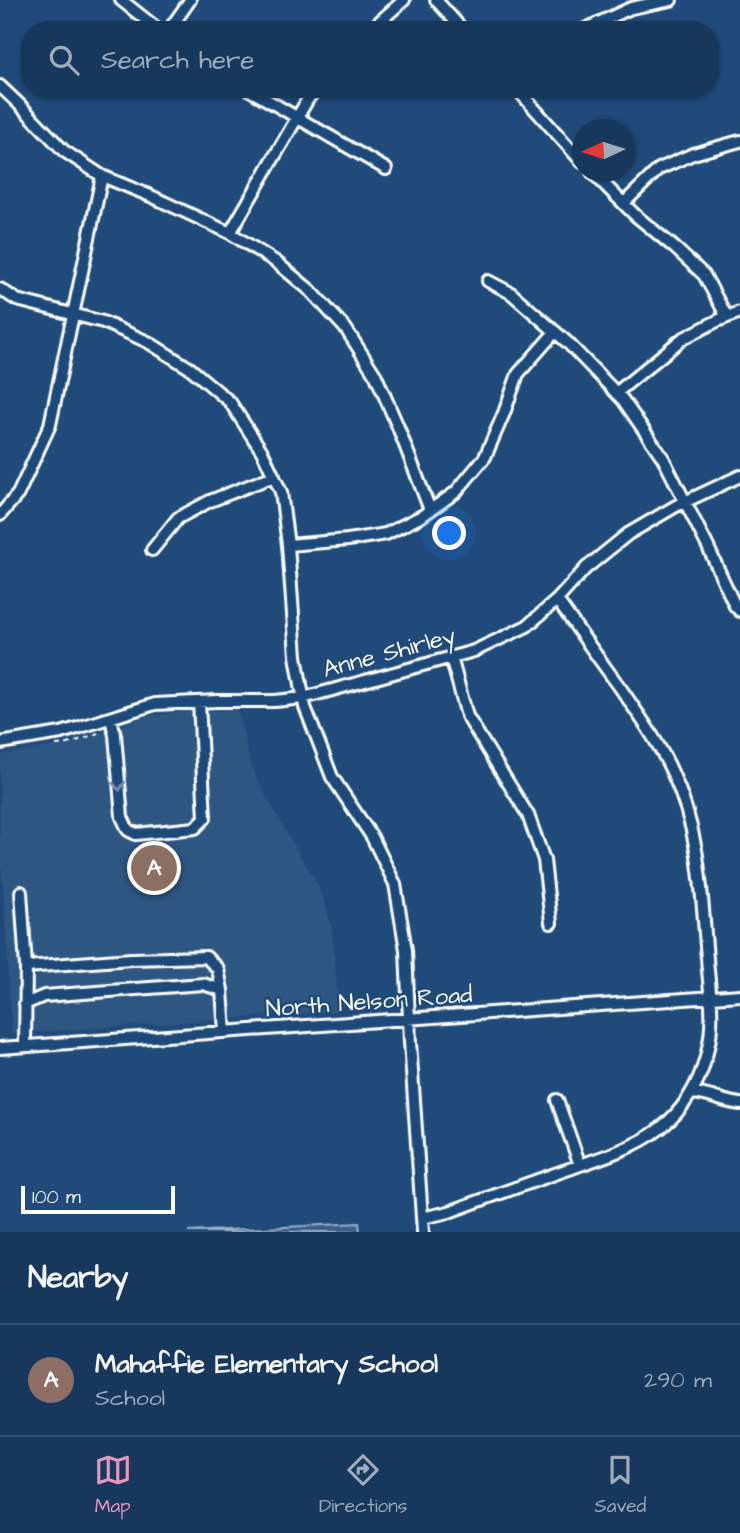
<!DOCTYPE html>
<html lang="en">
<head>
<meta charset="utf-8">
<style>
  :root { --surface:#17385c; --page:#203f62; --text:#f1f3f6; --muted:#9eacbb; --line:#365272; --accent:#e797bd }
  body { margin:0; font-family:"Architects Daughter",sans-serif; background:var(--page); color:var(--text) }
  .compass { position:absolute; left:572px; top:119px; width:63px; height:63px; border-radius:50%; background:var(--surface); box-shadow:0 2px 5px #0004; rotate:266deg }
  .scale { position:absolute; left:21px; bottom:18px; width:154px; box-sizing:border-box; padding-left:7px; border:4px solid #fff; border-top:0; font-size:19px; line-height:24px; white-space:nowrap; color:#fff; -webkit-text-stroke:5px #1f4a7a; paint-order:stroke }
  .you { position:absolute; left:450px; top:534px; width:24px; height:24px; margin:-18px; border:5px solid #fff; border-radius:50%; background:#1a73e8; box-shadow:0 0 0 10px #1a73e833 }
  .badge { display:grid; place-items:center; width:46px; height:46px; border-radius:50%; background:var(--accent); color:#fff; font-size:23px; font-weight:700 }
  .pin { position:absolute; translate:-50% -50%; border:4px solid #fff; box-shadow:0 2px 7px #0006 }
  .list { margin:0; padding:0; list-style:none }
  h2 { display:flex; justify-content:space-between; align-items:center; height:91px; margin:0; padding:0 28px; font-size:30px }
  h2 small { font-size:23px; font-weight:400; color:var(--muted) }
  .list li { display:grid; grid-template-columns:46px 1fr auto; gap:21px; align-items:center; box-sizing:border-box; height:112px; padding:0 28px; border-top:2px solid var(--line) }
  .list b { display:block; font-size:26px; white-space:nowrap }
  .list p { margin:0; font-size:23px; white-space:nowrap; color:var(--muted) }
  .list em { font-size:23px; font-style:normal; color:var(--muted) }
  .icon { flex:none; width:38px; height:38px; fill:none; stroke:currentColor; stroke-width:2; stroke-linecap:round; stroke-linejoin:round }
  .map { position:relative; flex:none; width:740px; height:1232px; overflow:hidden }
  .search { position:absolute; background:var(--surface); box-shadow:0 2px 5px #0004; left:21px; right:21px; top:21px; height:77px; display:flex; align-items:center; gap:18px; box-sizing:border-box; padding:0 24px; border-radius:28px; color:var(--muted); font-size:26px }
  .sheet { height:203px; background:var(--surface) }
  nav { display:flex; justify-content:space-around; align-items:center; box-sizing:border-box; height:98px; border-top:2px solid var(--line); background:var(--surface); font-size:19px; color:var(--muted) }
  nav a { display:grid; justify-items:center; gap:4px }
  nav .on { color:var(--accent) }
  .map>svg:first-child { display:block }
  .built { fill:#2e5683 }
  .green { fill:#3c618b; stroke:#9eb0c5; stroke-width:2 }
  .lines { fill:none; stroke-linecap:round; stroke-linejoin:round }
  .minor-casing { stroke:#fff; stroke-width:16 }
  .path { stroke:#fff; stroke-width:2; stroke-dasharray:5 5; stroke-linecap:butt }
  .minor { stroke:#1f4a7a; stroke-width:10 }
  .oneway { stroke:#7992af }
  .labels { text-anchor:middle; stroke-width:5; stroke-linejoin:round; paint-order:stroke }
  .street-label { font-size:24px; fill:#fff; stroke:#1f4a7a }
</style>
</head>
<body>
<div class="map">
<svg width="740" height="1232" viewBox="0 0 740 1232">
  <rect width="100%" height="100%" fill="#1f4a7a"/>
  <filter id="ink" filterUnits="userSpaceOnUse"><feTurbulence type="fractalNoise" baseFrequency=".0143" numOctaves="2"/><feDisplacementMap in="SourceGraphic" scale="14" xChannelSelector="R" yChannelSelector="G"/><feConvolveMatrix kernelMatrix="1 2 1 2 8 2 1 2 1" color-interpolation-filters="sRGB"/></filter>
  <g filter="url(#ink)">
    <path class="built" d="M238,710L251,766L257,779L287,834L315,880L325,902L332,929L339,1011L12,1034L2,872L0,865V755L68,744L148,716L189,711Z"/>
    <path class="green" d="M359,1223L360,1232H188Z"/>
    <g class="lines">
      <g class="minor-casing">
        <path id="minor" d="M121,0L159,30
          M436,0L463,30
          M169,30L190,0
          M370,30L404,0
          M583,30L631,8L671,0
          M0,86L20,105L64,151L102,176L153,197L230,233L276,262L311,291L346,329L376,376L398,427L430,510
          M248,89L386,169
          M517,89L582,162
          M592,172L635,215L675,248L704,275L727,317
          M624,203L659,169L693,154L740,141
          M230,233L308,99L316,89
          M488,281L511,293L568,343L623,400L663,458L708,547L735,606L740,611
          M0,289L17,300L103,322L148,342L191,369L230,402L263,453L281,492L288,545L296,656L305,707L332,777L372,837L395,884L406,950L410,1042L423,1232
          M616,393L682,339L717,321L740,312
          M0,515L18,494L50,425L102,176
          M288,545L348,540L386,534L422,516L456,492L485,457L504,413L518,374L555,332
          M152,550L178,518L210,501L274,476
          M451,657L467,716L528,815L544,860L551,923
          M111,719L115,735L122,817L128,830L136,834L195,828L205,818L199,702
          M0,743L61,733L155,704L217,701H275L303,698L474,651L527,626L557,600L586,568L628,534L676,506L740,476
          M21,892L26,967L25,1046
          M26,967L131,959L206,957L218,969L222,990L225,1032
          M25,1004L44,996L136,989L203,984L222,990
          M0,1048L740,995
          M691,1093C709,1094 723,1102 740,1104
          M557,1100L580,1165
          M422,1218L449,1212C489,1197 529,1183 569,1169C604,1156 641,1147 669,1121C689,1102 703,1075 708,1048C715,1019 709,987 707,958C701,890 701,835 672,772C658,741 638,714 619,686C598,658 578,629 557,600"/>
      </g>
      <path class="path" d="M56,745L68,744L98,733"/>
      <use href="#minor" class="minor"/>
    </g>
    <defs><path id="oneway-chevron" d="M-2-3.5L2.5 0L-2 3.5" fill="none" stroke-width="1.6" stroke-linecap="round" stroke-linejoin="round" transform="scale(1.75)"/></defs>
    <use class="oneway" href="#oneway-chevron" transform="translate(119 786) rotate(85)"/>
  </g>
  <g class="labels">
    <g class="street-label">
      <text transform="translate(389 652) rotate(-15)" y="8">Anne Shirley</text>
      <text transform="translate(369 1001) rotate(-4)" y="8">North Nelson Road</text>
    </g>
  </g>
</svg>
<svg class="compass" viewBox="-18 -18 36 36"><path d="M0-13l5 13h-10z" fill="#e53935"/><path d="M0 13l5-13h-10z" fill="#9eacbb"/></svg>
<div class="scale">100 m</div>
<div class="you"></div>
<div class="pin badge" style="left:154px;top:868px;background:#8d6e63">A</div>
<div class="search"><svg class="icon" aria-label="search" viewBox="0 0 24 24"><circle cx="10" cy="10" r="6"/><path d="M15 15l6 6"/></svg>Search here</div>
</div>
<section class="sheet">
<h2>Nearby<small></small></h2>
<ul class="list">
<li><span class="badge" style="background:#8d6e63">A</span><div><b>Mahaffie Elementary School</b><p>School</p></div><em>290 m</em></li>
</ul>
</section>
<nav>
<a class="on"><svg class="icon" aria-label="map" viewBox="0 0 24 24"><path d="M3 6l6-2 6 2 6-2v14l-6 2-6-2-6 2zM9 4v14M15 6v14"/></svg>Map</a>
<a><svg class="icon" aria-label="directions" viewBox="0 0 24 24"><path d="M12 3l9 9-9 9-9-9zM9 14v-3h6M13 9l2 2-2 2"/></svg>Directions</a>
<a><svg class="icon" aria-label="saved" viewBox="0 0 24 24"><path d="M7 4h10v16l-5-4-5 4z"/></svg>Saved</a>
</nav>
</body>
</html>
